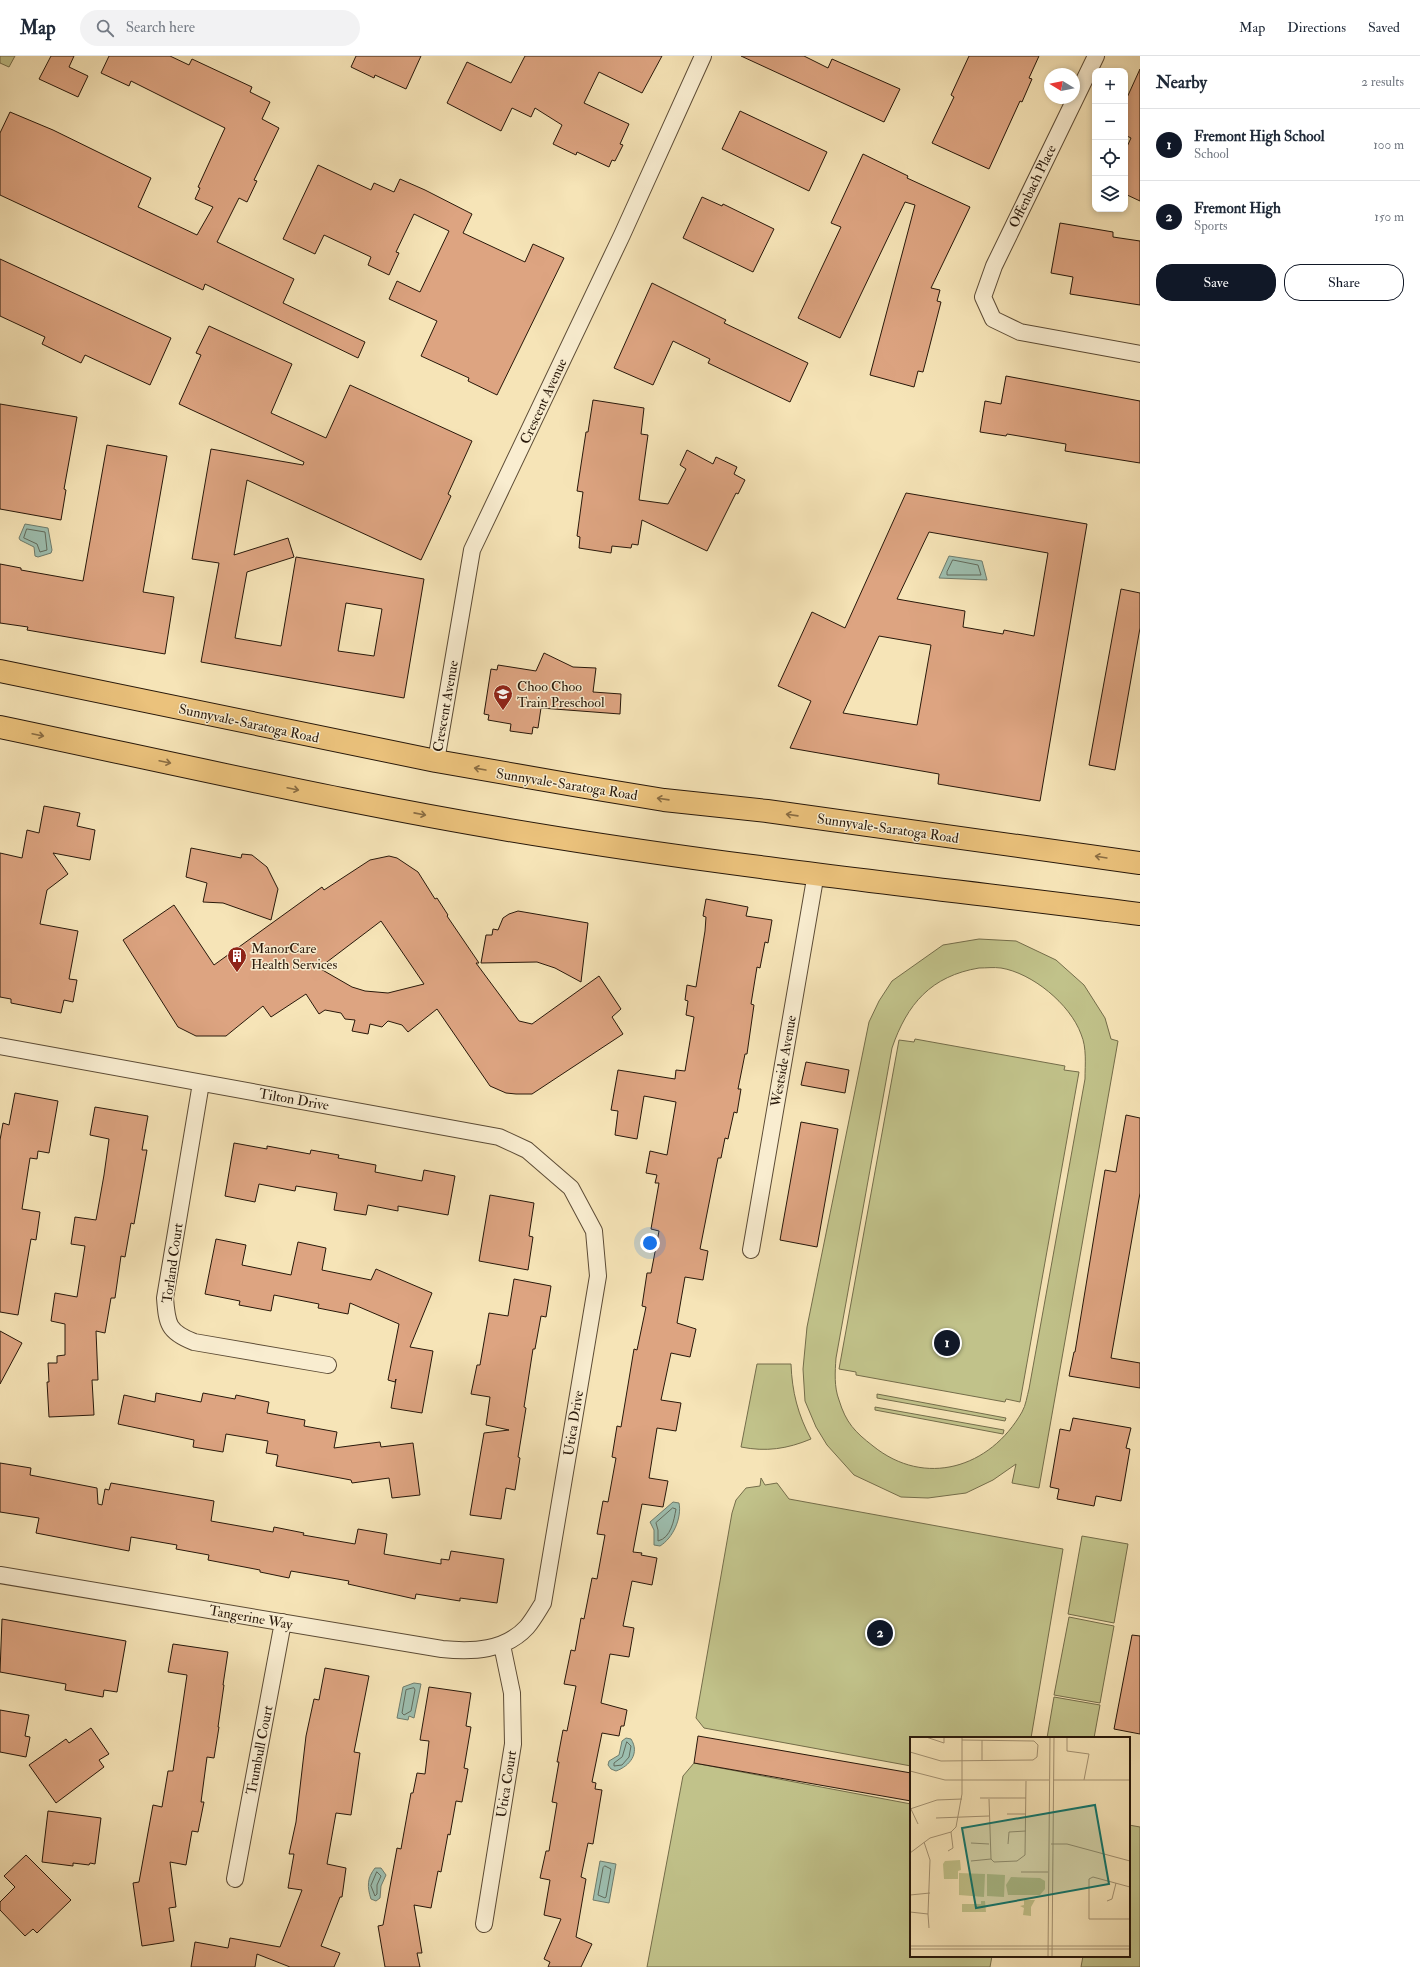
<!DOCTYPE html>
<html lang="en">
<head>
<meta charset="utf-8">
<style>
  :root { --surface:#fff; --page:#f2f2f3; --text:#1f2937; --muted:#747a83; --line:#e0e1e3; --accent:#111827 }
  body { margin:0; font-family:"IM FELL Double Pica",serif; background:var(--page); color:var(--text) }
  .controls { position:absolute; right:12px; top:12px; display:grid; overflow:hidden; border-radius:8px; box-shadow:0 2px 6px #0003 }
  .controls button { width:36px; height:36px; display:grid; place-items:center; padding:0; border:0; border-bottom:1px solid var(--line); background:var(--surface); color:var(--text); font:20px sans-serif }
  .compass { position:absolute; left:1044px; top:12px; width:36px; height:36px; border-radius:50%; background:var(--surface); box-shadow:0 2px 6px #0003; rotate:280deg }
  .you { position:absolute; left:650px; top:1187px; width:14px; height:14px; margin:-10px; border:3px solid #fff; border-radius:50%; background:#1a73e8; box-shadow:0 0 0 6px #1a73e833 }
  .badge { display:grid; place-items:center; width:26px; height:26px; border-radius:50%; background:var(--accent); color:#fff; font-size:13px; font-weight:700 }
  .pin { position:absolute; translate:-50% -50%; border:2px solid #fff; box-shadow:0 1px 4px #0006 }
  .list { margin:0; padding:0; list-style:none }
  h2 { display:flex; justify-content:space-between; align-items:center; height:52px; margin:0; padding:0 16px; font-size:17px }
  h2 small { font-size:13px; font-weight:400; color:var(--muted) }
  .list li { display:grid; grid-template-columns:26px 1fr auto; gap:12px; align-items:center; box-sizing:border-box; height:72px; padding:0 16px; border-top:1px solid var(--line) }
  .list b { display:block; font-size:15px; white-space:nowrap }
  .list p { margin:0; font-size:13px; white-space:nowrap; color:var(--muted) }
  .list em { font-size:13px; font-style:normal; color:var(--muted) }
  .actions { display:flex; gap:8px; padding:12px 16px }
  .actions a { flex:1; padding:9px 0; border:1px solid var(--accent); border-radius:16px; text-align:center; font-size:14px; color:var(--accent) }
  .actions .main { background:var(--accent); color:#fff }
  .icon { flex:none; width:22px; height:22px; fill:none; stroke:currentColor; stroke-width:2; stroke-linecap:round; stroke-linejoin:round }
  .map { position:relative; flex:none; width:1140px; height:1911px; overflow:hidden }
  header { display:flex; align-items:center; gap:24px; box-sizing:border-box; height:56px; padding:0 20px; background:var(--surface); border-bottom:1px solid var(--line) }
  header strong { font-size:19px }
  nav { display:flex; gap:22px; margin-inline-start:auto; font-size:14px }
  .search { width:280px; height:36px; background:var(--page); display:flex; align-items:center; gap:10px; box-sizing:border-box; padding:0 14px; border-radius:22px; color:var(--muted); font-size:15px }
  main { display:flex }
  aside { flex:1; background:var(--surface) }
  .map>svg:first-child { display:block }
  .green { fill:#c1c28a; stroke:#746d4a; fill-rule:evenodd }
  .water { fill:#9dbeaf; stroke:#6e7c6d }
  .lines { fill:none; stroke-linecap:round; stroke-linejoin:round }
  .shore { stroke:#626b5c; stroke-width:1 }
  .building { fill:#dda481; stroke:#28180a; fill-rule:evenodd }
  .street-casing { stroke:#5c4b35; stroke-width:18 }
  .primary-casing { stroke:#28180a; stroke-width:24 }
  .street { stroke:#f9edd0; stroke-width:16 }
  .primary { stroke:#ebc27c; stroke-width:22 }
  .oneway { stroke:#8a6d43 }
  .labels { text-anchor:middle; stroke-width:3; stroke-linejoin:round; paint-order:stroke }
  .street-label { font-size:14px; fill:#28180a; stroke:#f9edd0 }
  .poi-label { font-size:14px; fill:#28180a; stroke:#f9edd0; text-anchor:start }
  .inset-road { fill:none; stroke:#a49272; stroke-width:1 }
  .view { fill:#0f766e; fill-opacity:0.15; stroke:#0f766e; stroke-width:2 }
  .inset-edge { fill:none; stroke:#28180a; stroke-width:2 }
</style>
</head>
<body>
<header>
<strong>Map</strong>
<div class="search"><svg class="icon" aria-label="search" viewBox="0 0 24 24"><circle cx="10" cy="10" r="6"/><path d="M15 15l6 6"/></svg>Search here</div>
<nav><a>Map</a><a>Directions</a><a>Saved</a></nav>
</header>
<main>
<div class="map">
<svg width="1140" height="1911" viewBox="0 0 1140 1911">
  <rect width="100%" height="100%" fill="#f6e4b7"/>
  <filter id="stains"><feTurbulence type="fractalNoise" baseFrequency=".005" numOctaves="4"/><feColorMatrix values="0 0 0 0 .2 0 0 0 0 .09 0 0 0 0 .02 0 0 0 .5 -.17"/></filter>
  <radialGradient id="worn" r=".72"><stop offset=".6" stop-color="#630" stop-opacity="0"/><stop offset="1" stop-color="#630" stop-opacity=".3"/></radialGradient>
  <path class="green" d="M0,0H15L9,11L0,7Z
    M979,883L1016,885L1056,904L1084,929L1105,962L1111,983L1118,985L1039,1432L1012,1427L1016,1408L993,1424L966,1437L928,1442L901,1441L854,1419L827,1389L816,1371L805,1345L803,1313L807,1271L869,966L879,945L892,925L943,889ZM979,912C986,912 994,911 1001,912C1032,917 1070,948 1081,978C1087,992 1085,1008 1085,1023L1029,1333C1027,1340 1026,1349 1022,1356C990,1412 925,1432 873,1390C855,1376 846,1367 839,1344C834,1331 835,1316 836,1302L892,992C907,948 931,920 979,912Z
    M915,983L1065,1010L1064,1014L1079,1016L1020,1346L1006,1343L1005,1346L856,1319V1316L839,1313L899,984L914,986Z
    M757,1308H791C792,1336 798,1359 811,1383C787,1393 766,1396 741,1391Z
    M877,1338L1006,1362L1005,1365L877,1342Z
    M875,1351L1004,1374L1003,1378L875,1354Z
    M761,1422L765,1429L777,1427L789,1443L1063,1493L1031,1682H911V1710L704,1672L696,1662L732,1457L736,1444L746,1432L760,1430Z
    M1082,1480L1128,1488L1114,1567L1068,1558Z
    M1069,1561L1114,1570L1100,1647L1054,1639Z
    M1054,1641L1100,1649L1094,1682H1047Z
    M694,1707L911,1748V1900H992L990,1911H647L683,1720Z
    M1129,1769L1140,1771V1911H1081L1083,1900H1129Z"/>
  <path class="water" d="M25,468L48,472L52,494L51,497L38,501L35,500L34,491L20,484L19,482Z
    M949,500L982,505L987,524L939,522Z
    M673,1446L679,1447C682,1462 673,1482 660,1490L654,1489V1474L650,1466Z
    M414,1627L421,1628L414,1662L409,1660L408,1664L397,1662L403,1631Z
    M626,1682L631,1683C640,1697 630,1710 616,1715L611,1713L608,1709L609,1705L619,1699L622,1685Z
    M600,1805L616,1808L609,1847L593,1844Z
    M375,1812H381L386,1819L381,1830L380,1842L376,1845L371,1843C367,1831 367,1822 375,1812Z"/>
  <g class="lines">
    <path class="shore" d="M27,473L45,476L47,494L40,496L37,488L24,482Z
      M953,504L978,509L981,519H947V516Z
      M673,1452L676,1453C674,1464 671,1482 658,1485V1474L656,1467Z
      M414,1632L415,1634L411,1655L404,1659L402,1657L406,1634Z
      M627,1686L631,1690L629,1701L622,1709L614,1710V1707L622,1701Z
      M605,1810L611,1813L606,1841L605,1842L598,1839L603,1812Z
      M377,1816L381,1820L377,1829V1838L375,1840L371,1830Z"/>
  </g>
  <path class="building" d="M51,0H74L69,11L88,20L78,41L39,23Z
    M109,0H170L189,9L192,3L252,31L250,36L270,46L262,63L279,72L254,124L257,125L247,146L239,142L217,186L294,223L283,247L365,286L358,302L205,228L203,234L0,139V77L10,56L53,74L151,122L138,151L197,179L213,151L195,143L200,132L198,131L225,72L131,25L129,30L101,17Z
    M356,0H421L406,33L375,19L374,22L351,11Z
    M525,0H662L642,37L599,16L584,47L629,68L620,88L623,89L615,105L612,104L609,111L577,96L576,99L553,88L562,69L535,52L531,61L512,52L501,75L447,47L467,6L511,27Z
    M741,0H804L828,12L832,3L900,33L884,66Z
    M969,0H1039L1029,22L1032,23L1022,46L1020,45L989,113L932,87L954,41L951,39Z
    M1140,13V145L1125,138V95L1131,82L1125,79V46Z
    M740,55L827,96L809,135L722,93Z
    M863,98L908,120L907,122L970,151L931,232L940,234L937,245L941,246L923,316L918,315L914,331L870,319L915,149L905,146L840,282L798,262L841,171L831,167Z
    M318,109L371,134L374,127L394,136L400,123L425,134L472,158L463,177L525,206L533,188L564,202L497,339L468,325L469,322L421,300L437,265L389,243L397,225L420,236L449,175L414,158L396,196L399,197L389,219L368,209L371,201L324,179L315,198L283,183Z
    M702,141L722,150L723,148L774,173L753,216L683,182Z
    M1060,167L1113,176V181L1140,185V249L1070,238L1073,221L1051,217Z
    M0,203L171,282L150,329L85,299L81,307L42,288L45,281L0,260Z
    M652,227L726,264L724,267L808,307L790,346L708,307L710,303L673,285L653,329L614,312Z
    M209,270L292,308L271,357L326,382L350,329L472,385L448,438L451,440L421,504L247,424L234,499L288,482L294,501L247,516L235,582L281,590L296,501L424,523L404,642L201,606L219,507L192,503L211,393L303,409L304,406L179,348L201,299L196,297ZM346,547L382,553L374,600L338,595Z
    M1006,320L1140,345V407L1065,395L1066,388L1007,378L1006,380L980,376L985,345L1001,348Z
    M593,344L644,352L641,378L648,379L639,444L668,448L686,413L680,409L687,394L713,408L716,401L737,411L734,418L745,424L738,438L736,437L707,495L642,464L638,489L632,488L631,492L612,490L611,497L579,492L580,481L577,480L583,436L577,435L586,376H588Z
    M0,348L77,361L64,433L66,434L61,464L0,453Z
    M107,389L167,400L143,536L174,541L165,598L27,574L28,571L0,567V508L21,512V514L83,525Z
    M906,437L1087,468L1040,745L938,728L939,718L790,692L811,645L778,630L812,556L845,572ZM929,476L1048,497L1034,580L1004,574L1003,578L963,571L965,555L897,543ZM879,580L931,589L917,669L843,657Z
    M1121,533L1140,537V572L1115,714L1089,709Z
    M544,597L573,611L596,612L593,636L621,638L620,658L541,652L538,672L533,671L532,678L510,675L511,668L488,664L489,659L484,658L491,613L497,614L498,609L536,615Z
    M44,750L80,757L77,770L95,774L90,804L53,797L68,818L47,834L40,868L78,875L69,923L77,924L73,946L64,944L61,957L11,947V943L0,941V797L22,802L27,774L39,777Z
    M191,792L241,802L242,798L252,799L267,811L278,833L271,864L223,847L203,846L207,827L186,821Z
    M389,800L397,802L418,816L435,843L437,842L448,859L447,860L479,907H476L519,965L532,968L599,920L621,953L612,961L623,978L532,1038H516L506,1037L490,1030L437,953L408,976L402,969L388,965L382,971L370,968L368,978L352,975L355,964L345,963L341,957L325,954L319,958L306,938L271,961L263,950L226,980H196L178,971L123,884L174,849L214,909L322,831L324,834L370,804ZM381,865L424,928L388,937L365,935L352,931L319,912Z
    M706,843L748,851L746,860L772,864L768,887L765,886L760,912L757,911L751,948L754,949L747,998H745L738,1033H741L737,1057L734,1056L728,1083L725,1082L721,1102H718L713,1127L700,1193L708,1195L703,1224L685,1221L677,1267L696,1273L690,1301L671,1297L661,1344L681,1347L676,1375L657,1372L649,1422L668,1425L663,1451L642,1448L633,1496L642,1497L641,1499L657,1502L652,1529L632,1525L623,1570L634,1572L629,1601L610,1598L601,1647L627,1654L624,1670H621L619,1680L602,1677L592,1726L596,1727L595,1733L602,1734L593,1788L588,1787L581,1821L586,1823L576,1881L592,1888L581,1911H548L550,1906L544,1903L561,1863L544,1859L550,1824L540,1822L546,1795H549L557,1747L552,1746L559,1706H557L563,1674L567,1675L576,1630L564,1628L571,1594L575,1595L581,1562L584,1563L592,1522L597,1523L605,1479L597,1478L603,1445L608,1446L616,1402L612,1401L617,1370L621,1371L634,1293L637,1294L646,1251L642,1250L647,1217H651L659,1175L651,1173L659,1127H655L657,1119L646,1117L650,1095L667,1099L676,1046L644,1040L637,1083L615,1079L618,1055L611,1054L618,1014L675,1023L676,1014L685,1015L694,961L686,959L688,945L685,944L687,929L696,931L705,875L706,861L703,860Z
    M518,855L588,867L581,926L555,912L537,906L481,907L486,879H492L493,873L498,874L503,862L509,858Z
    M806,1006L849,1014L845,1037L801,1029Z
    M15,1037L58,1045L49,1097L38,1095L37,1103L30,1102L22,1153L40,1156L36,1184L31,1183L18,1259L0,1256V1084L3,1067L9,1069Z
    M95,1051L148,1060L142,1094H147L134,1168L131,1167L125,1201L121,1200L115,1242H111L105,1277L96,1275L98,1324H92L94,1359L49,1361L47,1326H49L48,1307H57V1300L65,1299V1268L51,1265L55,1237L77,1241L85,1190L71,1188L75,1161L96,1164L104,1119L109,1083L90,1079Z
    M1126,1059L1140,1062V1137L1111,1302L1140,1307V1332L1069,1320L1074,1296H1075L1105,1114L1116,1116Z
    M801,1066L838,1073L817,1191L780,1184Z
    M234,1087L267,1093V1090L310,1098L311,1094L339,1099L338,1102L376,1109L375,1116L422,1125L424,1114L455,1120L448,1159L398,1150V1155L368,1149L366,1159L334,1154L337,1137L296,1130L295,1135L259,1128L255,1146L225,1140Z
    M490,1139L534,1147L529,1180L533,1181L528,1214L479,1205Z
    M216,1183L246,1189L242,1209L291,1219L298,1186L326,1192L322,1214L371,1224L376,1213L432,1237L410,1291L433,1295L422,1357L391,1352L396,1323L395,1326L388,1324L399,1268L350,1247L348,1258L318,1252L319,1248L274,1239L271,1255L239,1249L240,1245L205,1238Z
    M514,1223L551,1230L546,1261L541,1260L535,1293H533L524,1351L526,1352L518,1401L520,1402L515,1434L506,1432L501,1463L470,1459L484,1377L509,1374L486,1369L490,1341L471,1338L477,1309H480L489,1257L508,1260Z
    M0,1275L22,1287L0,1328Z
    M156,1337L201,1346L203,1337L235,1343L236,1339L269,1346L267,1357L305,1364L304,1370L337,1376L334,1392L380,1386L381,1391L413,1387L420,1439L392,1442L389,1422L352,1427L351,1424L276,1410L278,1399L266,1397L268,1385L226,1378L223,1396L193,1391L194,1384L118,1368L124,1339L155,1346Z
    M1073,1362L1131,1372L1126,1392L1130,1393L1121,1445L1096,1440L1094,1450L1057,1443L1059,1433L1050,1431L1060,1373L1070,1375Z
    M0,1407L31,1412L30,1419L97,1432L98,1448L102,1449L105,1433L109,1434L111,1427L214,1445L211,1465L273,1476L274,1471L304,1477L303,1479L355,1488L358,1473L387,1478L384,1498L441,1508V1503L449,1504L451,1495L504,1503L497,1547L460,1542V1545L416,1538L415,1543L348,1528L349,1525L291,1515L289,1522L260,1516V1514L208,1504L209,1499L176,1493L177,1489L131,1481L129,1495L36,1477L39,1462L0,1456Z
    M2,1563L126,1585L117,1636L104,1634L103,1641L65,1634L66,1628L0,1616Z
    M1132,1579L1140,1580V1678L1114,1673Z
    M173,1588L228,1596L223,1629H224L218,1671H219L214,1702L207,1701L201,1746H204L198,1776L192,1775L186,1809L170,1806L176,1851L169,1852L174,1885L142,1890L133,1827L139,1826L153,1749L162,1751L168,1715H173L187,1619L168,1616Z
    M325,1612L369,1620L354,1696L360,1697L351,1759L336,1757L327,1808L346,1812L342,1841H340L321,1890L340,1897L334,1911H290L257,1898L255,1911H191L195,1886L228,1892L230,1882L280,1891L302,1834L288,1832L294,1798H289L296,1766L306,1680L314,1643L319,1644Z
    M429,1631L471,1637L466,1670L471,1671L464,1712L468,1713L462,1746L456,1745L450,1779L448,1778L441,1816L438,1815L431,1852L414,1849L422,1897H417L420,1911H385L378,1870L383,1869L397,1792L401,1793L411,1737H413L417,1717L425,1718L429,1685L420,1684Z
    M0,1654L29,1659L25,1680L30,1681L26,1701L0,1696Z
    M91,1672L109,1698L99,1704L104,1711L56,1747L29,1709L66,1683L69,1687Z
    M698,1680L911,1717V1745L694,1707Z
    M48,1755L101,1762L95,1808L90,1807L89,1809L73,1807V1810L42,1806Z
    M26,1799L71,1844L37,1877L33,1873L25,1880L0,1854V1846L15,1831L4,1820Z"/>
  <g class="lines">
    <g class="street-casing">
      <path id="street" d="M1096,0L994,210L983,241L993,263L1020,276L1140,298
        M436,705L472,494L622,179L703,0
        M0,990L499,1081L527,1094L571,1132L594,1175L598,1220L543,1547C538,1555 533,1564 527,1571C505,1595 473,1596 442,1593L0,1519
        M201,1027L165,1242C167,1268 168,1276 194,1286L328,1309
        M751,1194L816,817
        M235,1823L283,1566
        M484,1868L513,1688L512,1637L502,1589"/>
    </g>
    <g class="primary-casing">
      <path id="primary" d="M0,615L436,705L579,730L664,744L767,755L1140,807
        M0,671C186,710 371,753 558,782C751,813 946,833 1140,858"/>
    </g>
    <use href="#street" class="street"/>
    <use href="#primary" class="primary"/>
  </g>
  <defs><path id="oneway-shaft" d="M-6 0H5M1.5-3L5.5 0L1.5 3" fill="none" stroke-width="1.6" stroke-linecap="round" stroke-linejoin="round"/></defs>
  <g class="oneway">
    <use href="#oneway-shaft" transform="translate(38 679) rotate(12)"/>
    <use href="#oneway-shaft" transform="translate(165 706) rotate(12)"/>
    <use href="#oneway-shaft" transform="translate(480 713) rotate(-170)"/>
    <use href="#oneway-shaft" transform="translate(293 733) rotate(12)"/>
    <use href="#oneway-shaft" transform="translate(663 743) rotate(-172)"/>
    <use href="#oneway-shaft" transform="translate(420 758) rotate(11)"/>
    <use href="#oneway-shaft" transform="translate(792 759) rotate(-172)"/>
    <use href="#oneway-shaft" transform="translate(1101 801) rotate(-171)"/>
  </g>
  <defs>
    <g id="school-pin" transform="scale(1)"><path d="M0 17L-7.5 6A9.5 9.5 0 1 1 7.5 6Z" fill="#8f2418" stroke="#f9edd0"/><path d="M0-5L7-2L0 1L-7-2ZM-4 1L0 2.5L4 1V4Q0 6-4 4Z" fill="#fff"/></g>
    <g id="building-pin" transform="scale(1)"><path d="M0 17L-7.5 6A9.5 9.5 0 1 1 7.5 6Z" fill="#8f2418" stroke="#f9edd0"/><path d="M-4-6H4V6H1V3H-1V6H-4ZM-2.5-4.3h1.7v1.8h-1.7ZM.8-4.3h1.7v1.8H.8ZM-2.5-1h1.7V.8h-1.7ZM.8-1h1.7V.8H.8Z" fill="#fff"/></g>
  </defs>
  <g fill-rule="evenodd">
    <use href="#school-pin" x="503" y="638"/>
    <use href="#building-pin" x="237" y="900"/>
  </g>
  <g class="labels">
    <g class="street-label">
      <text transform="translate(1032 130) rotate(-64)" y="5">Offenbach Place</text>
      <text transform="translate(543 345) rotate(-65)" y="5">Crescent Avenue</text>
      <text transform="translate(445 650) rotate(-80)" y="5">Crescent Avenue</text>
      <text transform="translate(249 667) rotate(12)" y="5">Sunnyvale-Saratoga Road</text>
      <text transform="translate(567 728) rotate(9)" y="5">Sunnyvale-Saratoga Road</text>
      <text transform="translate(888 772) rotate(8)" y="5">Sunnyvale-Saratoga Road</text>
      <text transform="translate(783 1005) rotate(-80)" y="5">Westside Avenue</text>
      <text transform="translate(294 1043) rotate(10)" y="5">Tilton Drive</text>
      <text transform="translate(172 1207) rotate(-82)" y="5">Torland Court</text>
      <text transform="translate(573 1367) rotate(-81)" y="5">Utica Drive</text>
      <text transform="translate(251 1561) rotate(10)" y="5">Tangerine Way</text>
      <text transform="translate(259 1694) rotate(-79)" y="5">Trumbull Court</text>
      <text transform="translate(506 1728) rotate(-81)" y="5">Utica Court</text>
    </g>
    <g class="poi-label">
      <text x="517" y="635">Choo Choo<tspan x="517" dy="16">Train Preschool</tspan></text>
      <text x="251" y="897">ManorCare<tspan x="251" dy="16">Health Services</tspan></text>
    </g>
  </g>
  <g transform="translate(910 1681)">
    <rect width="220" height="220" fill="#f6e4b7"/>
    <path d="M50,123L51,133L48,134V142H34L33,127L35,124ZM49,136L75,137L74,160L49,158ZM77,137L95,138L94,160L77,159ZM101,140L130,141L135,144V152L130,158H98L96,148ZM114,163H125L121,170V179L113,178L114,171L110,169L114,168ZM71,164H75L76,175H52V167H71Z" fill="#c1c28a"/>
    <path class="inset-road" d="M16,0L34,6V0M157,0V14L179,17L174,43M0,15L31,24L123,23L127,20L128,8L124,4L52,3M72,23V3M0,34L35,43H139M143,43H220M70,61H116M79,62L81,122M0,70L8,87M0,72L27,63L52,62M97,77H116M26,81L79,79M41,95L46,90L52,57V0M14,105L20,123L18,177M61,106L79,107M98,107L99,95L116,94M141,107H157L220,124M38,114L43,111L41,95M0,116L20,101L41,95M81,122L84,125L107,124L115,118L116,44M61,124L81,122M111,135H138M220,150L183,140L179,142V182H220M0,158L20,156M197,164L202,162L206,146M0,175L18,177M18,177L19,191M0,209H220M0,212H220M138,220L140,0M142,220L144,0"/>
    <path class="view" d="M185,68L199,147L66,171L52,91Z"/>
    <rect width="220" height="220" class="inset-edge"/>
  </g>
  <rect width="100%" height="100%" filter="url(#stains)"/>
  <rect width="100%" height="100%" fill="url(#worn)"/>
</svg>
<div class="controls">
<button>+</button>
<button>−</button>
<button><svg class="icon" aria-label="locate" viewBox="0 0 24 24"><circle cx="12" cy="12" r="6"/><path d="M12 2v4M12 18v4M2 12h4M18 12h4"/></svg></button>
<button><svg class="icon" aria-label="layers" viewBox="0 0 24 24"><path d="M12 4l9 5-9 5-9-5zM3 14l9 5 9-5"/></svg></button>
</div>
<svg class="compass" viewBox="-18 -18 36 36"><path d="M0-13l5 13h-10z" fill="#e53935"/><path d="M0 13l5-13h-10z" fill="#747a83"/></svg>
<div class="you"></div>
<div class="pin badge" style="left:947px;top:1287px">1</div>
<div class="pin badge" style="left:880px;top:1577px">2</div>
</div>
<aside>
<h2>Nearby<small>2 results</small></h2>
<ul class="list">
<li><span class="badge">1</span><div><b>Fremont High School</b><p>School</p></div><em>100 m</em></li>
<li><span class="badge">2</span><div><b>Fremont High</b><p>Sports</p></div><em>150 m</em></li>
</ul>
<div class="actions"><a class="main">Save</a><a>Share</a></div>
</aside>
</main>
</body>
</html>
